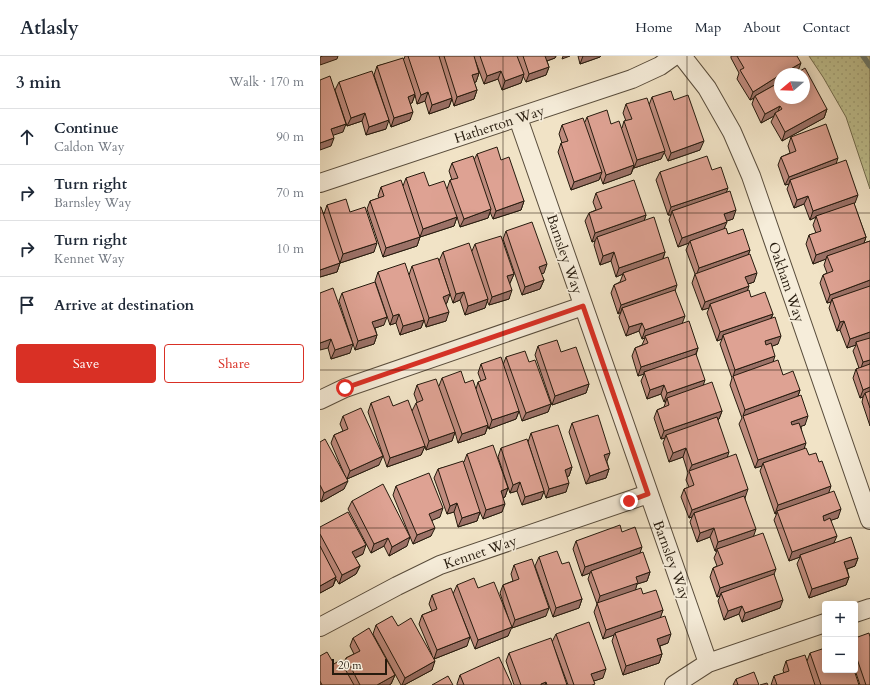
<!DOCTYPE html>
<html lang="en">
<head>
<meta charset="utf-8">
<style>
  :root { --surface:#fff; --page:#f6f6f7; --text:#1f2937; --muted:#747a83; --line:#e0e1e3; --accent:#d93025 }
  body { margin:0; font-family:Cardo,serif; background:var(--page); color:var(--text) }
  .controls { position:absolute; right:12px; bottom:12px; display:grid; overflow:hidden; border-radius:4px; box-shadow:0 2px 10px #0003 }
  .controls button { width:36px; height:36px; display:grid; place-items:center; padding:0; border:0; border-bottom:1px solid var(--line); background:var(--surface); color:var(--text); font:20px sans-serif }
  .compass { position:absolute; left:454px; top:12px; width:36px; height:36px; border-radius:50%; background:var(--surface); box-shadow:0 2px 10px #0003; rotate:251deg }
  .scale { position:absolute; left:12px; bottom:10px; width:55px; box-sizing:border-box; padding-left:4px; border:2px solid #261b0e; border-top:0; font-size:11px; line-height:14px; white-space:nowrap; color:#261b0e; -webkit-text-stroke:3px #f6edda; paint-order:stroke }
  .stop { position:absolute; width:12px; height:12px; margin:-9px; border:3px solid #d93025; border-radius:50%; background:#fff }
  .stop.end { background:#d93025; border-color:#fff; box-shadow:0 1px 4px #0008 }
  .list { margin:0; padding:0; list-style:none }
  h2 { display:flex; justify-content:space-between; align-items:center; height:52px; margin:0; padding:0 16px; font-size:17px }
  h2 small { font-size:13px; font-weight:400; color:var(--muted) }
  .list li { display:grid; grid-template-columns:26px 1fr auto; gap:12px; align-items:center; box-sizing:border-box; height:56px; padding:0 16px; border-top:1px solid var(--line) }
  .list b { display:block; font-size:15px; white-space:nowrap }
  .list p { margin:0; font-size:13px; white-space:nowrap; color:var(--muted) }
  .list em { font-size:13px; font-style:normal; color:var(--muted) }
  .actions { display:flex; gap:8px; padding:12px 16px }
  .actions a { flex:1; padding:9px 0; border:1px solid var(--accent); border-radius:4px; text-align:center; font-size:14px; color:var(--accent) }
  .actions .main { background:var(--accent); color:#fff }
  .icon { flex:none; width:22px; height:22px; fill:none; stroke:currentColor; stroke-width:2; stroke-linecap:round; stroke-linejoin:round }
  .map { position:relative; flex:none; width:550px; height:629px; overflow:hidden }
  header { display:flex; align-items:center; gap:24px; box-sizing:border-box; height:56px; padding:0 20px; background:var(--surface); border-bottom:1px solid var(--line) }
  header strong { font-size:19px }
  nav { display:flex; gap:22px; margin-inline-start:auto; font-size:14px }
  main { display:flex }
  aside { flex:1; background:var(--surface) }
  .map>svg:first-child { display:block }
  .grass { fill:url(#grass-dots); stroke:#736e50 }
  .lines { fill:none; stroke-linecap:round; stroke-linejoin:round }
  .stream { stroke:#6c7d70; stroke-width:5.5 }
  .minor-casing { stroke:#594d3c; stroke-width:20 }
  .minor { stroke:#f6edda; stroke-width:18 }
  .wall { fill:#bf8b7e; stroke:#261b0e }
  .shaded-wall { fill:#9b7167; stroke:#261b0e }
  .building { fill:#dea293; stroke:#261b0e }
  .route { stroke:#d93025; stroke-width:5 }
  .grid { fill:none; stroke:#261b0e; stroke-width:1; stroke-opacity:0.55 }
  .labels { text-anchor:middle; stroke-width:3.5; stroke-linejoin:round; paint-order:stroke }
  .street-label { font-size:14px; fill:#261b0e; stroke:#f6edda }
</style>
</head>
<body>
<header>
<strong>Atlasly</strong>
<nav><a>Home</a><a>Map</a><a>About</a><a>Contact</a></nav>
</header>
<main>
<aside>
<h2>3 min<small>Walk · 170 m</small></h2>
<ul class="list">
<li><svg class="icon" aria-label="ahead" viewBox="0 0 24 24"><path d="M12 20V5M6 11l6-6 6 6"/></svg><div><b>Continue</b><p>Caldon Way</p></div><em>90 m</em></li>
<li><svg class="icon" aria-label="right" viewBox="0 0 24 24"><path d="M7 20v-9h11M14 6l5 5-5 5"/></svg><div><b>Turn right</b><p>Barnsley Way</p></div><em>70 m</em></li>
<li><svg class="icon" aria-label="right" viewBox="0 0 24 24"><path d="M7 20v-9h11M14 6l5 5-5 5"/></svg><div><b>Turn right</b><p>Kennet Way</p></div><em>10 m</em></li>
<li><svg class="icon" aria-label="arrive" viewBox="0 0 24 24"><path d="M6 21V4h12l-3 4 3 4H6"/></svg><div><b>Arrive at destination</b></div></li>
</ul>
<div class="actions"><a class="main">Save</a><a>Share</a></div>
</aside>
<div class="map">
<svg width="550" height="629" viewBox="0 0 550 629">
  <defs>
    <pattern id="grass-dots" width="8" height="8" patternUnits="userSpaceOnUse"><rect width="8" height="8" fill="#c0c291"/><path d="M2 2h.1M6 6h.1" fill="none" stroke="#a5a67c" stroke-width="1.8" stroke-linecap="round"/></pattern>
  </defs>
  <rect width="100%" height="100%" fill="#f1e3c6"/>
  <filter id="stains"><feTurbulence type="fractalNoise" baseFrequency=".005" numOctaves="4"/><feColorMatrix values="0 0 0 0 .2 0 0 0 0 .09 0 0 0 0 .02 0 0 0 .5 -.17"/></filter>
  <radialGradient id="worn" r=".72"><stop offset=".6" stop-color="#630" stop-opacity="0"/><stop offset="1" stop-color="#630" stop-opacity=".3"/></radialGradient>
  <path class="grass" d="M489,0H550V133L526,61L503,21Z"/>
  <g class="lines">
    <path class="stream" d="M543,0L550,10"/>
    <g class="minor-casing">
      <path id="minor" d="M362,0L387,32L412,76L431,120L550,464
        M198,62L388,607
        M0,127L312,23L340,10L354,0
        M0,344L25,332L263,250
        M535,557L550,552
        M0,571L77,530L120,509L328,438
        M354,629L388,607L505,567"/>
    </g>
    <use href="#minor" class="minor"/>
  </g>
  <path class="wall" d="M85,0H236L235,2L227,5L229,11L226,19L206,26L203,20L201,27L182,34L178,23L164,28L155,4L159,17L156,26H154L157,34L154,43L134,50L132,43L129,51L109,58L105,45L97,48L95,39L92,47H90V64L71,71L54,19L57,10L84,3Z
    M258,0H281L280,1L260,8Z
    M411,0H477L478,15L473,18H460L507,53L504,62L462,85L451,66L454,60L441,67L432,48L434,42L430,44L417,23L419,17L411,2Z
    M19,26L66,73L46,79L42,65L27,70L15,34Z
    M332,41L354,44L380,94L348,105L344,96L341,103L314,112V111L311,118L283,128L280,120L279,124L251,134L238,96L241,87H242L239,78L242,69L265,66L267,61L291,68L302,72L304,65H306L303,57L306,48L329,49Z
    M471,81L516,108L535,147L534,148L546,181L544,187L550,185V370L542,346L543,341L540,342L533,322L536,313L539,312L533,295L536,289L527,292L520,274L517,275L509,252L511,246L507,247L500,227L503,219L507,217L504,209L506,203L493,208L486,188L489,179L496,177L493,169L496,161L490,164L484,148L474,152L467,133L469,128L465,129L458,109L461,101L470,97L468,90Z
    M157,98L181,104L204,145L201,154L173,163L170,156L168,162L140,171L137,161L134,170L100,181L97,190L63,201L47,153L50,145L59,142L58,140L61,131L83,130L86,122L109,130L127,133L130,124H132L129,115L132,107L154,104Z
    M392,114L407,136L413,163L406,165L404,173L408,178L430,194L428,199L434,226L428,228L427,235L431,241L453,258L451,263L458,288L452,290L453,306L463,319L480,334L478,340L485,369L481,370L484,392L489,399L509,437L518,462L511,464L514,487L538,502L535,510L527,513L529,521L526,529L489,542L477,508L480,501L469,505L454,464L457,457L455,458L440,415L442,410L435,412L419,368L422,362L410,329L412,322L400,288L402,283L397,285L387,257L389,252L382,254L372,227L375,218L366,194L369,187L358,191L349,164L351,159H348L336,124L340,116Z
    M276,137L326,159L324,165L345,196L343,203L355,234L362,267L378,292L376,299L383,330L402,355L399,363L398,364L407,402L425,442L433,480L454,518L460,552L422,566L419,558L404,564L398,545L400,540L397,541L390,521L393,512L397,510L394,502L397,495H395L390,481L377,486L370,466L372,461L369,462L361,441L364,433L369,431L366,424L368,417L363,401L349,406L343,387L345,382L341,383L334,362L337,354L344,351L346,345L344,346L341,338L327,343L321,325L324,318L318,320L312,300L315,292L322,289L325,282L322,283L319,275L306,280L299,261L301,256L298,258L291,237L294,229L300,226L303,218L296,221L291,205L280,209L274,189L275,185L272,186L265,165L269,157L276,154L273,146Z
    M7,149L30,156L54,196L20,207L17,216L0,221V151L4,158Z
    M186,175L224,217L221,218L224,224L220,233L202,239L183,183Z
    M155,188L194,218L190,227L189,243L169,249L167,245L165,252L145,259L140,244L133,247L119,205L123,196L152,195Z
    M92,210L127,247H126V265L106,271L104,264L101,272L80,279L76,267L70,269L55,225L58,216L89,219Z
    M0,237L30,297L11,303L8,292Z
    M22,237L64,269L55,272L57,279L54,288L35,294L19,245Z
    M218,290L241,296L269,328L266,337L232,349L215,299Z
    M186,301L209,306L231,348L228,356L202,365L199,355L196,363L169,373L168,370L165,378L138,387L135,376L132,385L106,394L105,390L101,399L67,411L48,356L51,347L73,350L92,355L96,347L97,346L94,338L97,329L119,330L122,322L145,327L156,333L158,326L161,325L158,317L161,308L183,309Z
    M23,360L59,409L27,423L24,433L1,446L0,444V386L25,420L11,387L14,379L23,375L20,368Z
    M252,367L287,405V406L289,413L286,422L266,428L249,376Z
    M211,377L252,411L249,420L247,421L246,436L226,442L208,386Z
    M181,392L224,435L221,443L202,449L197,435L190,437L178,401Z
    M147,398L188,432L185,441L183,442L182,456L163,463L160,456L157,465L138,471L134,456L127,458L114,422L118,413L144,406Z
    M76,430L120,461L112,464L111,480L93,488L73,439Z
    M32,445L87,490L69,500L64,490L51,497L28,453Z
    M0,471L43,498L35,502L40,510L36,518L19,528L16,523L13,530L0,537Z
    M302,476L319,498L330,516L327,525L317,528L315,534L323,538L343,554L340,561L348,587L340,590L342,598L339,607L303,619L292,585L294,579L283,583L274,556L277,548L268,523L270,517L262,520L253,493L256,485Z
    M219,501L242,508L262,543L259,552L233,561L215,510Z
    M194,509L226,560L192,572L191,571L188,580L155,593L133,538L137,529L158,532L189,564L180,537L183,529L193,525L191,518Z
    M112,539L147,590L114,603L112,614L84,629H81L53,578L56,569L78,570L112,599L99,568L102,559L112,555L109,548Z
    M236,578L283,622L273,625L274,629H248L232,586Z
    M33,582L75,619L71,628L69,629H0V600L14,608L23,609L26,602L34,598L30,590Z
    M535,582L550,629H540L535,614Z
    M189,597L247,629H194L186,605Z
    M490,597L505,614L539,629H451L454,620L464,617L463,614L466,605H487Z
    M140,619L192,629H137V628Z
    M416,623L439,629H413Z"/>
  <path class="shaded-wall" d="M3,0H18L17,3L0,9V1Z
    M224,0H236L235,2L221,7Z
    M243,0H250L242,3Z
    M263,0H281L280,1L260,8Z
    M481,7L478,15L473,18H462Z
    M229,11L226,19L206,26L209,18Z
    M181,15L178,23L164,28L167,20Z
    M159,17L156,26L149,28L152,19Z
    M204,18L201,27L182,34L185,25Z
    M460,19V26L435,40L434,42L430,44L433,36Z
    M157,34L154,43L134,50L137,41Z
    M108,36L105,45L97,48L101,39Z
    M95,38L92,47L85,49L88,41Z
    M132,42L129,51L109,58L112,49Z
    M460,50L457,58L455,57L454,60L441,67L445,58Z
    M507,53L504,62L462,85L465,76Z
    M93,56L90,64L71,71L74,62Z
    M45,57L42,65L27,70L31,62Z
    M69,64L66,73L46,79L49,71Z
    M26,68L23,76L8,81L11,73Z
    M14,82L11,90L0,94V87Z
    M384,85L380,94L348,105L351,97Z
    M345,95L341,103L314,112L317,104Z
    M518,102L515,111L470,124L469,128L465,129L469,121Z
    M314,109L311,118L283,128L286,119Z
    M282,116L279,124L251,134L254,126Z
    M408,132L405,140L352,155L351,159H348L351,151Z
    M538,139L535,147L496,161V160V161L490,164L493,155Z
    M488,140L484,148L474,152L477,144Z
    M204,145L201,154L173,163L176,155Z
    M171,153L168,162L140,171L144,163Z
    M416,154L413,163L401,167L404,158Z
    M326,159L323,168L277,181L275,185L272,186L275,177Z
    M137,161L134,170L100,181L103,173Z
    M407,166L403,175L370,185L369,187L358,191L362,182Z
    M100,181L97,190L63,201L66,192Z
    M546,181L543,190L507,200L506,203L493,208L496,199Z
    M57,187L54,196L20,207L23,198Z
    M430,194L427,202L376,220L379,212Z
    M294,196L291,205L280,209L283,200Z
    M345,196L342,205L303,217V218L296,221L299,212Z
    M20,207L17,216L0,221V214Z
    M227,208L224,217L216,220L219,211Z
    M437,217L434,226L422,230L425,221Z
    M194,218L190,227L184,229L187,220Z
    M224,224L220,233L202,239L205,231Z
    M550,224V232L512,243L511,246L507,247L510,239Z
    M357,229L354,238L302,252L301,256L298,258L301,249Z
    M429,230L426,239L390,248L389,252L382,254L385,246Z
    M192,234L189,243L169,249L172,241Z
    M144,236L140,244L133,247L136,238Z
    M130,238L127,247L120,249L123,241Z
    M168,243L165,252L145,259L148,250Z
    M129,256L126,265L106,271L109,262Z
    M79,258L76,267L70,269L73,260Z
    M453,258L449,266L403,279L402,283L397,285L400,276Z
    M365,260L362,268L325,280V282L322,283L325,274Z
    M67,261L64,269L49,274L52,266Z
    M104,264L101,272L80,279L83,270Z
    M524,265L520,274L517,275L520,266Z
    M322,267L319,275L306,280L309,271Z
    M550,276V284L536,286V289L527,292L530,283Z
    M57,279L54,288L35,294L38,285Z
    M461,280L458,288L442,294L445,285Z
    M11,283L8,292L0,294V287Z
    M33,288L30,297L11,303L15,294Z
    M378,292L375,300L324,316V318L318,320L321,311Z
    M455,300L452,309L413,321L415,314Z
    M550,304V307L548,312L540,315L543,306Z
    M385,324L382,333L347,342L346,345L344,346L347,337Z
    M269,328L266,337L232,349L235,340Z
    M344,329L341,338L327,343L330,334Z
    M550,331V339L545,337L543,341L540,342L543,334Z
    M480,334L477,343L423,360L425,354Z
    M231,348L228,356L202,365L206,357Z
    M199,355L196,363L169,373L172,364Z
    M402,355L399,363L347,381L346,379L345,382L341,383L344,375Z
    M488,360L485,369L468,375L471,366Z
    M168,369L165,378L138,387L142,378Z
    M135,376L132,385L106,394L109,385Z
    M486,387L483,396L443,407L442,410L435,412L438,404Z
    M105,390L101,399L67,411L70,402Z
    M366,392L363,401L349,406L353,397Z
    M409,396L406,405L369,415L372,409Z
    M290,397L287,405L281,408L284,399Z
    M63,400L59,409L27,423L30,415Z
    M252,411L249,420L241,422L245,414Z
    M289,413L286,422L266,428L270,420Z
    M28,425L24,433L1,446L4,437Z
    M200,426L197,435L190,437L193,429Z
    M249,427L246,436L226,442L229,433Z
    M511,430L508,439L457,455V457L455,458L458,449Z
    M188,432L185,441L178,444L181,435Z
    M428,433L425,442L374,457L372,461L369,462L372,454Z
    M224,435L221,443L202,449L205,441Z
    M137,447L134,456L127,458L130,450Z
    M185,448L182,456L163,463L166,454Z
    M123,452L120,461L106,467L109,458Z
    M521,453L518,462L500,468L503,460Z
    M160,456L157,465L138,471L142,462Z
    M115,472L111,480L93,488L97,479Z
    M394,472L390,481L377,486L380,477Z
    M436,473L433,482L397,493V495H395L398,486Z
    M517,480L513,489L480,499V501L469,505L472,496Z
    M90,481L87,490L69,500L72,491Z
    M68,482L64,490L51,497L54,488Z
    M46,489L43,498L29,505L32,496Z
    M322,491L319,500L271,515L270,517L262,520L265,511Z
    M538,502L535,510L521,515L524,506Z
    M40,510L36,518L19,528L22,519Z
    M456,513L453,521L401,537L400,540L397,541L400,532Z
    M330,516L327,525L317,528L315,536L277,549L280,540L316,521Z
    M16,521L13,530L0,537V530Z
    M529,521L526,529L489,542L492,533Z
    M262,543L259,552L233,561L236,552Z
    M463,544L460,552L422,566L425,557Z
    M422,550L419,558L404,564L408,555Z
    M229,552L226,560L192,572L195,564Z
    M343,554L340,563L295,577L294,579L283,583L286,574Z
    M192,571L188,580L155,593L158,584Z
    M351,578L348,587L334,592L337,583Z
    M150,581L147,590L114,603L117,594Z
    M342,598L339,607L303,619L306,610Z
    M115,605L112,614L84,629H82L85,622Z
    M286,613L283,622L268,627L271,618Z
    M75,619L71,628L69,629H57Z
    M226,626L225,629H221V628Z"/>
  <path class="building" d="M88,0H119L132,42L112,49L108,36L101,39Z
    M124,0H154L159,17L152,19L157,34L137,41Z
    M160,0H197L204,18L185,25L181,15L167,20Z
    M203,0H225L229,11L209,18Z
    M417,0H477L481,7L462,18H460V19L433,36L420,14L424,12Z
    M83,2L95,38L88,41L93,56L74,62L57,10Z
    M485,12L507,53L465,76L455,57L462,53L460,50L445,58L435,40L460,26V42H484V18H475Z
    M52,15L69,64L49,71L45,57L31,62L19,26Z
    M10,20L26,68L11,73L14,82L0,87V24Z
    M351,35L354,44L368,39L384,85L351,97L332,41Z
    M327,42L345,95L317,104L304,65L312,63L306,48Z
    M287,54L291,68L299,65L314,109L286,119L267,61Z
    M263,62L282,116L254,126L241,87L248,85L242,69Z
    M506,68L518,102L469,121L461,101L476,95L471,81Z
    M177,91L181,104L189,101L204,145L176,155L157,98Z
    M153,100L171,153L144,163L130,124L138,122L132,107Z
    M387,100L392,114L401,111L408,132L351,151L340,116Z
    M526,104L538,139L493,155L488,140L477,144L470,124Z
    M104,116L109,130L124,125L137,161L103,173L86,122Z
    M81,124L100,181L66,192L50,145L64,140L61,131Z
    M314,124L326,159L275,177L269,157L282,152L276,137Z
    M410,135L416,154L404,158L407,166L362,182L352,155Z
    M26,143L30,156L45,151L57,187L23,198L7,149Z
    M534,147L546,181L496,199L489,179L501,175L496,160Z
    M0,151H1L20,207L0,214Z
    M334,161L345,196L299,212L294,196L283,200L277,181Z
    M212,166L227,208L219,211L224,224L205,231L186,175Z
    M406,172L408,178L423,173L430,194L379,212L370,185Z
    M181,180L194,218L187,220L192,234L172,241L155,188Z
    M550,185V224L510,239L503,219L513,215L507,200Z
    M149,187L168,243L148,250L144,236L136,238L123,196Z
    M430,198L437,217L425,221L429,230L385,246L375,218Z
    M348,201L357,229L301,249L294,229L306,224L303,217Z
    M118,202L130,238L123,241L129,256L109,262L92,210Z
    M85,207L104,264L83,270L79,258L73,260L58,216Z
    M55,226L67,261L52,266L57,279L38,285L22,237Z
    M550,230V276L530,283L524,265L520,266L512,243Z
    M13,232L33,288L15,294L11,283L0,287V237Z
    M355,234L365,260L325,274L322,267L309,271L302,252Z
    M429,234L431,241L445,236L453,258L400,276L390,248Z
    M455,261L461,280L445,285L446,289L451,287L455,300L415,314L403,279Z
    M369,265L378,292L321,311L315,292L328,287L325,280Z
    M550,282V304L543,306L536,286Z
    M237,284L241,296L256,291L269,328L235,340L218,290Z
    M205,295L209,306L215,304L231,348L206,357L186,301Z
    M376,298L385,324L347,337L344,329L330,334L324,316Z
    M181,301L199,355L172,364L158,326L166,323L161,308Z
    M458,304L463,319L473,315L480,334L425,354L413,320Z
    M550,308V331L543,334L536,313Z
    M141,315L145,327L153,324L168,369L142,378L122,322Z
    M116,323L135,376L109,385L96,347L103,344L97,329Z
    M392,326L402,355L344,375L337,354L349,349L347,342Z
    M550,335V352L545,337Z
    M481,339L488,360L471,366L472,369L479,367L486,387L438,404L423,360Z
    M69,340L73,350L88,344L105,390L70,402L51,347Z
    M41,352L63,400L30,415L14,379L28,373L23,360Z
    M278,359L290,397L284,399L289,413L270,420L252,367Z
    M397,361L409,396L372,409L366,392L353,397L346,379Z
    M238,369L252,411L245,414L249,427L229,433L211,377Z
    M5,383L28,425L4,437L0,429V386Z
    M207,383L224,435L205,441L200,426L193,429L181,392Z
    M173,389L188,432L181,435L185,448L166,454L147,398Z
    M486,392L489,399L496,397L499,406L502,405L511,430L458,449L443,407Z
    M416,398L428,433L372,454L364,433L374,429L369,415Z
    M143,405L160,456L142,462L137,447L130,450L118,413Z
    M109,417L123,452L109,458L115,472L97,479L76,430Z
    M63,428L90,481L72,491L68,482L54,488L32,445Z
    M514,435L521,453L503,460L504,465L510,462L517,480L472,496L457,455Z
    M424,440L436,473L398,486L394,472L380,477L374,457Z
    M28,456L46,489L32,496L40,510L22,519L0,478V471Z
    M300,469L302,476L315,471L322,491L265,511L256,485Z
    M443,477L456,513L400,532L393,512L403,508L397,493Z
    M531,481L538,502L524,506L529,521L492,533L480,499Z
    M0,490L16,521L0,530Z
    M237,495L242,508L249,506L262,543L236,552L219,501Z
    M323,496L330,516L316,521L318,527L280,540L271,515Z
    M212,503L229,552L195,564L183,529L199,523L194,509Z
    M454,518L463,544L425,557L422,550L408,555L401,537Z
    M154,522L158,532L174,526L192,571L158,584L137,529Z
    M131,532L150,581L117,594L102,559L117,553L112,539Z
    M321,532L323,538L336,534L343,554L286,574L277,547Z
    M72,560L78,570L91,562L115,605L85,622L56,569Z
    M345,560L351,578L337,583L342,598L306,610L295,577Z
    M269,566L286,613L271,618L275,628L272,629H254L236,578Z
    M49,572L75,619L57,629H40L26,602L40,595L33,582Z
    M549,577L550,581V629H546L535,597V582Z
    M231,582L247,629H227L226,626L221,628V629H201L189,597Z
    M505,592V614H534L539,629H501L490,597Z
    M7,596L14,608L20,604L34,629H2L0,625V600Z
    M485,599L495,629H457L454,620L469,615L466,605Z
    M179,601L192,629H144L140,619Z
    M434,616L439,629H418L416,623Z
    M128,620L133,629H112Z
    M447,627L448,629H440Z"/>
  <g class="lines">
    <path class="route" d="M25,332L263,250L328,438L309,445"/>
  </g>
  <path class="grid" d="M183,0V629M367,0V629M0,157H550M0,314H550M0,472H550"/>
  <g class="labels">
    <g class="street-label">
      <text transform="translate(179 68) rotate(-18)" y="5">Hatherton Way</text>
      <text transform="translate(245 198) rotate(71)" y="5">Barnsley Way</text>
      <text transform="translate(467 226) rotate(71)" y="5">Oakham Way</text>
      <text transform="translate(160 496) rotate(-19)" y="5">Kennet Way</text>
      <text transform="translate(352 504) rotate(70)" y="5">Barnsley Way</text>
    </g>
  </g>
  <rect width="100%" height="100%" filter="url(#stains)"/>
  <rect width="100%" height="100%" fill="url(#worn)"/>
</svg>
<div class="controls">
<button>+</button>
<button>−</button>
</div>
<svg class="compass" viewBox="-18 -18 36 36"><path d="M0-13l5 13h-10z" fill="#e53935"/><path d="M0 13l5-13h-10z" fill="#747a83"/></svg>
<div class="scale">20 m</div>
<div class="stop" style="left:25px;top:332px"></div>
<div class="stop end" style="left:309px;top:445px"></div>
</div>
</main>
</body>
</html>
